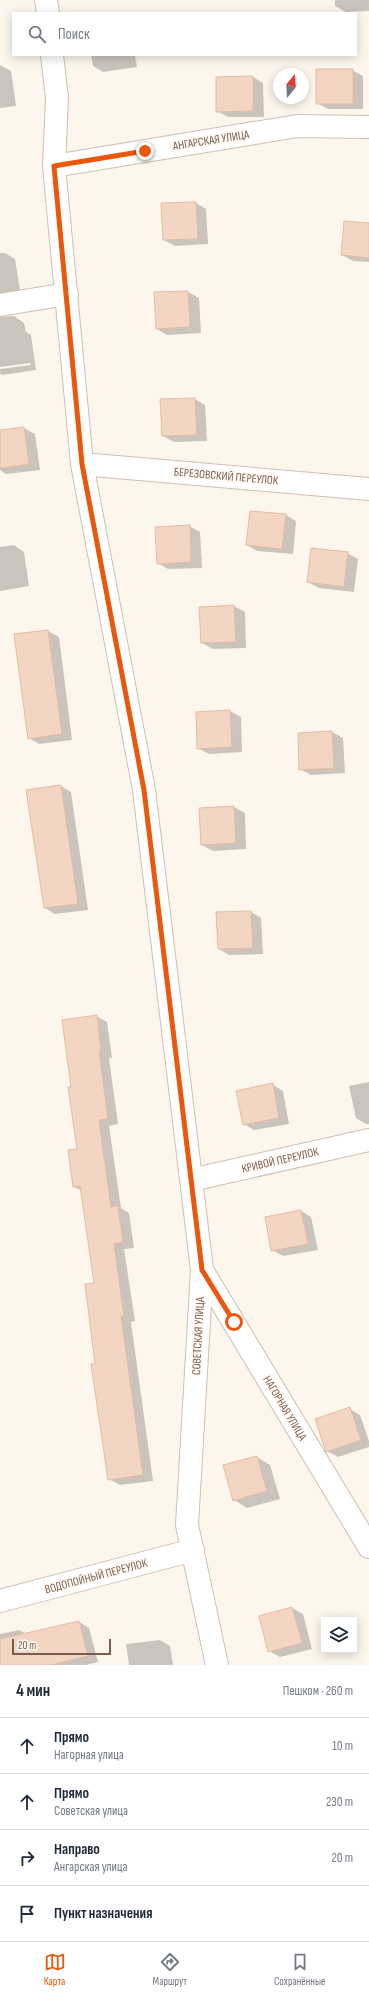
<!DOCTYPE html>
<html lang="ru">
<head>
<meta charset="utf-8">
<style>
  :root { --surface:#fff; --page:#f6f6f7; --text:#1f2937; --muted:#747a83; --line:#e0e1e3; --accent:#ea580c }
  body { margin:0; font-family:"Sofia Sans Condensed",sans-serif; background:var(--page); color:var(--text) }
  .controls { position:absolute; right:12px; bottom:12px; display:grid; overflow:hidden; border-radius:0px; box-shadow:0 2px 10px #0003 }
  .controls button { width:36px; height:36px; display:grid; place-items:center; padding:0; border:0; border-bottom:1px solid var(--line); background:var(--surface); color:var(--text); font:20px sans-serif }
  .compass { position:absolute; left:273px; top:68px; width:36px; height:36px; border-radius:50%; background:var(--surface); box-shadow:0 2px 10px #0003; rotate:18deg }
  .scale { position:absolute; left:12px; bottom:10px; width:99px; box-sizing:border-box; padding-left:4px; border:2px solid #7a5c4d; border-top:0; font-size:11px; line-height:14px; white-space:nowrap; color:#7a5c4d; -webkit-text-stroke:3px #fffaf3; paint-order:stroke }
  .stop { position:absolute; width:12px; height:12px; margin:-9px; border:3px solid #ea580c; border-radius:50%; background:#fff }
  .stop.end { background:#ea580c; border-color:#fff; box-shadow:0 1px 4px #0008 }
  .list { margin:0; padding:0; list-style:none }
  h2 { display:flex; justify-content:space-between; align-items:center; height:52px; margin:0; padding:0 16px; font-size:17px }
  h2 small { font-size:13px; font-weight:400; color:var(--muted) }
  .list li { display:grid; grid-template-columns:26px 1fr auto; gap:12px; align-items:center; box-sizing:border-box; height:56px; padding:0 16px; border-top:1px solid var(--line) }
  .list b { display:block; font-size:15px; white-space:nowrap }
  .list p { margin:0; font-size:13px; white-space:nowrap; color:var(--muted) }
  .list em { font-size:13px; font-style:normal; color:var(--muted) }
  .icon { flex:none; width:22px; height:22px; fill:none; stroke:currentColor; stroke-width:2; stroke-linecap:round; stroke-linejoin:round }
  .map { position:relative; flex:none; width:369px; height:1665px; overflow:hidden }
  .search { position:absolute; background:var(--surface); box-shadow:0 2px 10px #0003; left:12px; right:12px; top:12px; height:44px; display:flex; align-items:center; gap:10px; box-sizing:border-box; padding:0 14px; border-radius:0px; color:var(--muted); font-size:15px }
  .sheet { height:276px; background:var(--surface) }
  nav { display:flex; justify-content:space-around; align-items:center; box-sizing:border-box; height:56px; border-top:1px solid var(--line); background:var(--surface); font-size:11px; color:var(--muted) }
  nav a { display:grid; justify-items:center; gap:2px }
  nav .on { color:var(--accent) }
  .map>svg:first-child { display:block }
  .shadow { fill:#0003; fill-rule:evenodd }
  .building { fill:#f3d5c3; stroke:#e6bba3 }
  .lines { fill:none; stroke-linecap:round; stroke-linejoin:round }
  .street-casing { stroke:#d1beb0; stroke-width:24 }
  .street { stroke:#fff; stroke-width:22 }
  .route { stroke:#ea580c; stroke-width:5 }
  .labels { text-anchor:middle; stroke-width:4; stroke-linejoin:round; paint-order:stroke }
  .street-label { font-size:12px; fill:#7a5c4d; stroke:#fffaf3 }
</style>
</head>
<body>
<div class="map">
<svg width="369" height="1665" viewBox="0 0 369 1665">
  <rect width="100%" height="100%" fill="#fdf6ec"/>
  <path class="shadow" d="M335,0H369V11L346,12L335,6Z
    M91,55H135L137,67L103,72L93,66Z
    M0,65L11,71L16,106L0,108Z
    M352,70L363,76V109H328L317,103Z
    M253,77L263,83L264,117H228L217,111Z
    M196,203L206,209L208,244L175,246L164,240Z
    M369,224V262L353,261L342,255Z
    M0,253H5L15,259L21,296L0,305Z
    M188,292L199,298L201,333L167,335L157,329Z
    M14,316L24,323L26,332L31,335L36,370L2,375L0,373V317ZM30,363L31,365L0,369V367Z
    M195,399L205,405L207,441L174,442L163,436Z
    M24,428L35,434L40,470L6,474L0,470V431Z
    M250,512L286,515L296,521L293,554L257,551L247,545Z
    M189,526L200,532L202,568L168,569L158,563Z
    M14,545L24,552L29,586L0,591V547Z
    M347,553L358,559L354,592L319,588L308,582Z
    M234,606L245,612L246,648L213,649L202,643Z
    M48,631L59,637L72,740L39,744L29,738L15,635Z
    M230,711L241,717L242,752L209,754L198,748L197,712Z
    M332,732L343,738L345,773L311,775L300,769L299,734Z
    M61,786L71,792L88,910L55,914L45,908Z
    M234,807L245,813L246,849L213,851L202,845Z
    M251,912L261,918L263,954L229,955L219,949Z
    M96,1016L107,1022L112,1058H109L118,1124L109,1126L121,1208L129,1213L134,1248L124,1249L135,1321L131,1322L153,1481L120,1485L109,1479L96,1365L95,1283L82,1191L74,1187L78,1150L72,1087Z
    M369,1082V1124H366L356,1118L349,1086Z
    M272,1084L283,1091L289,1124L254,1130L244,1124Z
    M301,1211L311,1217L318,1250L283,1256L272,1250Z
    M350,1409L360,1415L369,1441V1447L338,1457L327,1451Z
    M257,1457L270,1465L280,1499L247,1508L234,1500Z
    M292,1608L303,1614L312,1649L280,1657L269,1651Z
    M79,1622L89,1628L98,1662L86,1665H0V1634L19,1630L27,1634Z
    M160,1640L170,1646L173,1665H129L126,1644Z"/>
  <path class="building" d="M316,69H353V104H316Z
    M253,76V111L216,112V77Z
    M196,202L198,239L163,240L161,203Z
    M344,221L369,223V258L341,255Z
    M188,291L190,327L156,329L154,292Z
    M195,398L197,435L162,436L160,399Z
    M24,427L29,464L0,468V430Z
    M250,511L286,514L282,549L246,545Z
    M190,525L191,562L157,564L155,527Z
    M311,548L348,552L344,587L307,582Z
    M234,605L236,642L201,643L199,607Z
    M48,630L62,734L28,739L14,634Z
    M230,710L232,747L197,749L196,712Z
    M332,731L334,768L299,770L298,733Z
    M61,785L78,904L44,908L26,790Z
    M234,806L236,843L201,845L199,808Z
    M251,911L253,948L218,949L216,912Z
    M97,1015L101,1052H99L108,1119L99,1120L111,1207L118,1206L123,1242L114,1244L124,1316H121L143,1475L108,1480L91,1364H95L85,1284L94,1283L80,1186L73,1187L68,1150L77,1149L68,1087H71L62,1020Z
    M273,1083L279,1118L243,1125L236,1091Z
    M301,1210L308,1244L271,1251L265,1217Z
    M350,1407L361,1440L326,1452L315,1419Z
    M257,1456L267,1491L233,1501L223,1465Z
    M292,1607L302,1643L268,1652L259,1616Z
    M79,1621L88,1656L51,1665H0V1639Z"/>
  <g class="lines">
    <g class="street-casing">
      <path id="street" d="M46,0L48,13
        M52,55L57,98L54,166L82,464L144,790L202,1270L187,1525L217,1665
        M54,166L297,126L369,127
        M0,305L67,294
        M82,464L369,489
        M191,1180L369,1140
        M202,1270L369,1547
        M0,1601L193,1550"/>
    </g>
    <use href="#street" class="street"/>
  </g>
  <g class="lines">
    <path class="route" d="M145,151L54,166L82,464L144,790L202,1270L234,1322"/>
  </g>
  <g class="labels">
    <g class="street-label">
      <text transform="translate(211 140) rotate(-9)" y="4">АНГАРСКАЯ УЛИЦА</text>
      <text transform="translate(226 476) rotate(5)" y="4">БЕРЕЗОВСКИЙ ПЕРЕУЛОК</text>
      <text transform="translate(280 1160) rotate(-13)" y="4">КРИВОЙ ПЕРЕУЛОК</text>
      <text transform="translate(198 1336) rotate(-87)" y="4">СОВЕТСКАЯ УЛИЦА</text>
      <text transform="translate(285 1408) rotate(59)" y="4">НАГОРНАЯ УЛИЦА</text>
      <text transform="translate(96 1576) rotate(-15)" y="4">ВОДОПОЙНЫЙ ПЕРЕУЛОК</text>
    </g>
  </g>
</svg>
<div class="controls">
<button><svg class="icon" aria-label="layers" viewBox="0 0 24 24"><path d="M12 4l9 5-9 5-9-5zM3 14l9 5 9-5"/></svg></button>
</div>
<svg class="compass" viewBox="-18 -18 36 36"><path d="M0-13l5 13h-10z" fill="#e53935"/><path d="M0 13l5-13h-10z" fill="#747a83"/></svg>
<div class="scale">20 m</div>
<div class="stop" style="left:234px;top:1322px"></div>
<div class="stop end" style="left:145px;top:151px"></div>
<div class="search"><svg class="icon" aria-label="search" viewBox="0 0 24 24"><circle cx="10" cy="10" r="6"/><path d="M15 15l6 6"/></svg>Поиск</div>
</div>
<section class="sheet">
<h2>4 мин<small>Пешком · 260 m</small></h2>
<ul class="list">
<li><svg class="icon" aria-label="ahead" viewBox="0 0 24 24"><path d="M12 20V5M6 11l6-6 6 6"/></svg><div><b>Прямо</b><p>Нагорная улица</p></div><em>10 m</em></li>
<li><svg class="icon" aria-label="ahead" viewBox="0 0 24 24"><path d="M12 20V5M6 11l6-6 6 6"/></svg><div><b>Прямо</b><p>Советская улица</p></div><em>230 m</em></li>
<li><svg class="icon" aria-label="right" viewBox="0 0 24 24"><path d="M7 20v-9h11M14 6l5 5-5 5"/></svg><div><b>Направо</b><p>Ангарская улица</p></div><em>20 m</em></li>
<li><svg class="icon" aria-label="arrive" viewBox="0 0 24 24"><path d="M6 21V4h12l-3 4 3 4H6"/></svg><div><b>Пункт назначения</b></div></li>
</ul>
</section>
<nav>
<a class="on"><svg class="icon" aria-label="map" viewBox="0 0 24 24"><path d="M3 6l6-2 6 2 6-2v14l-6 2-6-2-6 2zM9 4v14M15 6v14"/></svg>Карта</a>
<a><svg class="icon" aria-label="directions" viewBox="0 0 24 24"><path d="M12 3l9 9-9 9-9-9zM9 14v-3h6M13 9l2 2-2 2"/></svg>Маршрут</a>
<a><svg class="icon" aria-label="saved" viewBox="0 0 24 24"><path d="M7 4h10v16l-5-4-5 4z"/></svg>Сохранённые</a>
</nav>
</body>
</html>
